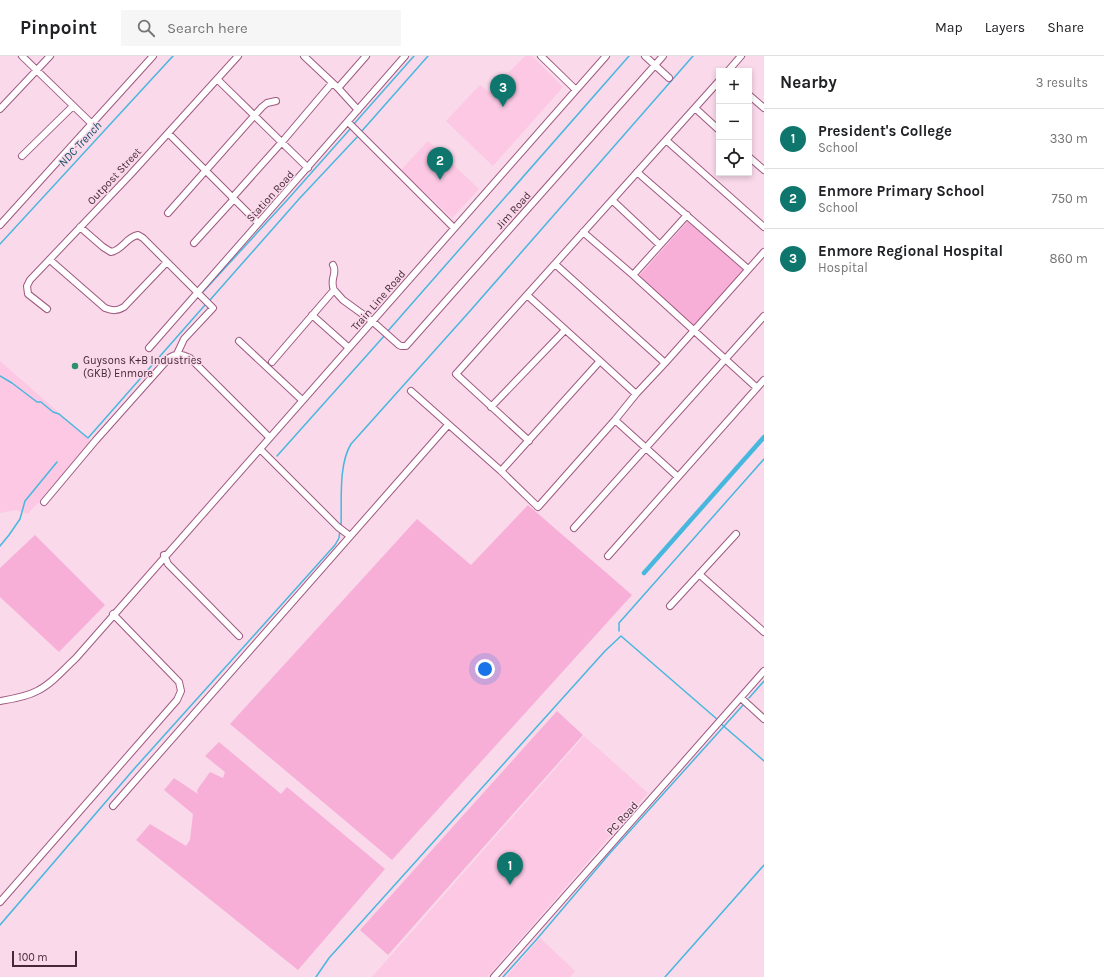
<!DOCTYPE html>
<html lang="en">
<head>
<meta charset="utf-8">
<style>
  :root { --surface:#fff; --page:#f6f6f6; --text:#202124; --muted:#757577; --line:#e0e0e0; --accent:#0f766e }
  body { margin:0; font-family:Karla,sans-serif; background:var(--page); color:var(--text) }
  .controls { position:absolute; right:12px; top:12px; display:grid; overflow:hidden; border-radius:0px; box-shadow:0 2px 6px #0003 }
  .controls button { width:36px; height:36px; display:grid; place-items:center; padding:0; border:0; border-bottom:1px solid var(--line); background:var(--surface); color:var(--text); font:20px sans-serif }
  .scale { position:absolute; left:12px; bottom:10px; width:65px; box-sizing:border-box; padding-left:4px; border:2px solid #462839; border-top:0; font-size:11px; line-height:14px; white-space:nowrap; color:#462839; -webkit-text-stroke:3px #f9d9ea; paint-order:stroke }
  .you { position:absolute; left:485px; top:613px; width:14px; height:14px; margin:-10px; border:3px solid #fff; border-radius:50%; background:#1a73e8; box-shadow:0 0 0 6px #1a73e833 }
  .badge { display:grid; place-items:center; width:26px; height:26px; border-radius:50%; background:var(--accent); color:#fff; font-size:13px; font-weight:700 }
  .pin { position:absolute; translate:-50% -33px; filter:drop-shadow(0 1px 2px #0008) }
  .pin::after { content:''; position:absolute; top:21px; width:14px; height:12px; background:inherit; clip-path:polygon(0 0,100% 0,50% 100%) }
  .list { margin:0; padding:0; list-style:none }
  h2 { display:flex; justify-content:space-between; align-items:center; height:52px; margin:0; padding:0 16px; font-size:17px }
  h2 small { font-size:13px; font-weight:400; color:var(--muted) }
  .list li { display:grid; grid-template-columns:26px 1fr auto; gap:12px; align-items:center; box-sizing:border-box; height:60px; padding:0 16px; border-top:1px solid var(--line) }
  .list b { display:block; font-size:15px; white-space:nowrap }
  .list p { margin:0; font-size:13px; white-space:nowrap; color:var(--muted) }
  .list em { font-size:13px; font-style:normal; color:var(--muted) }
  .icon { flex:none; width:22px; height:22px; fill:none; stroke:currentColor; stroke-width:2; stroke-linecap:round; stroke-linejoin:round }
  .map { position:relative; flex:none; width:764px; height:921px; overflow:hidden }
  header { display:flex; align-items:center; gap:24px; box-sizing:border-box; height:56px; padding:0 20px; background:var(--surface); border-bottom:1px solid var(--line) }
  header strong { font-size:19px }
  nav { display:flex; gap:22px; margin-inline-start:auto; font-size:14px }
  .search { width:280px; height:36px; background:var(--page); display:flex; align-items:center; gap:10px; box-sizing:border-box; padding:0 14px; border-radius:0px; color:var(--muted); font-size:15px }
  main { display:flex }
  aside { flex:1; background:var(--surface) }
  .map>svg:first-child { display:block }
  .built { fill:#fcc8e4 }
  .green { fill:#f7afd7 }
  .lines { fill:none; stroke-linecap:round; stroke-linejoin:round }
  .stream { stroke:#48b7de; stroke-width:1.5 }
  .canal { stroke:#48b7de; stroke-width:4.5 }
  .minor-casing { stroke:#9e5981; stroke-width:8 }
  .minor { stroke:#fff; stroke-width:6 }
  .poi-dot { fill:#2b906c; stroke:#f9d9ea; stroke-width:1.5 }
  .labels { text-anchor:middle; stroke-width:3; stroke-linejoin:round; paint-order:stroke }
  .street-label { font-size:11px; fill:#462839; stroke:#f9d9ea }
  .poi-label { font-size:11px; fill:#462839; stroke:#f9d9ea; text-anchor:start }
  .water-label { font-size:12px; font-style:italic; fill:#104f64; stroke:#f9d9ea }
</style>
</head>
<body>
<header>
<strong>Pinpoint</strong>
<div class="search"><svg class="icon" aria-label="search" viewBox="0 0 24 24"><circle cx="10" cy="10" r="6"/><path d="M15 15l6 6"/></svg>Search here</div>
<nav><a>Map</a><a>Layers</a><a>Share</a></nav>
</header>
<main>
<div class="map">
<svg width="764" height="921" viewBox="0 0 764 921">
  <rect width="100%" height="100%" fill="#f9d9ea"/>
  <path class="built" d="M525,0H532L563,31L493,110L446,65L480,29L489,36Z
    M428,85L479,133L452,162L401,114Z
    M0,305L91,385L28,458L16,454L0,457Z
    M584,680L648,737L487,921H372Z
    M540,882L575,915L570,921H506Z"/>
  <path class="green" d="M688,165L743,214L692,272L636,223Z
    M528,449L632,539L392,804L230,668L417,463L471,509Z
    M35,479L105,549L59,596L0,541V512Z
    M557,655L583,679L388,899L360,874Z
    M219,686L281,738L287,731L385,813L298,914L136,784L150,768L186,790L190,784L193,758L164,734L174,722L198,738L197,734L210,716L223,722L225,716L205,700Z"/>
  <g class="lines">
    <path class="stream" d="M353,69L414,0
      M361,76L428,0
      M0,188L173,0
      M202,237L289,142L351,72
      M210,244L299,143L359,79
      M387,276L629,0
      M0,320L12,327L37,346H41L53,356L59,358L88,382L205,249
      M277,400L385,279
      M341,471C342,447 338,409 351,388L470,255L693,0
      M0,490L9,479L20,463L25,445L57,406
      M619,575V567L764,403
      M749,642L764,625
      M720,667L764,705
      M0,869L134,713L335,489L339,482L340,474
      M316,921L329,902L605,595L621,580L718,664
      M503,921L537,883L610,797L744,648
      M665,921L764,809"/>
    <path class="canal" d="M644,517L764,381"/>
    <g class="minor-casing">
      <path id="minor" d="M22,0L92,68
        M304,0L338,32L358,54
        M541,0L576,34
        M645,0L669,22
        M728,15L741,0
        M217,23L308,112
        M338,32L366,0
        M749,39L764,52
        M695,52L719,74
        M0,53L50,0
        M348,66L454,172
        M168,77L258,167
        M666,84L764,171
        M22,100L73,50
        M749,101L764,114
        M637,116L748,213
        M232,142L282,86L332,27
        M612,144L660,189
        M168,157L262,51L267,47L276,45
        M0,169L153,0
        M80,171L103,191L111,196C123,194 126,181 138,179L143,182L213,252L184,283L177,298
        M583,176L633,219L757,332
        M194,187L234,143
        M50,204L105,252C113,255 117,255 124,251L166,207
        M555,208L665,307
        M633,219L687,159
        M334,234L343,244L372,265L399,289L401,290H406L663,0
        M527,239L600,305L636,338
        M47,253L28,238L27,230L30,224L130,119L238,0
        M312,259L349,292
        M239,285L302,344
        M149,292L405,0
        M272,306L334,234C329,223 338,217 333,209
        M411,335L501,415L538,451L615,364L636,338L665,307L764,196
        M491,351L565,274
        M615,364L678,421
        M529,385L456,318L719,25
        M260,393L338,471L350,480
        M501,415L600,305
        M44,446L96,384L169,302C177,297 182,298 190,302L269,381
        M574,472L764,260
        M164,499L168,508L239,580
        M608,500L764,324
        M699,518L764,576
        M670,550L736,478
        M741,642L764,663
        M0,645C12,643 26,641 37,635C52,628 64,613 76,602L606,0
        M113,750L448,369
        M0,846L177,644L181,635L179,626L113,558
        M494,921L764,615"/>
    </g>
    <use href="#minor" class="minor"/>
  </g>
  <circle class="poi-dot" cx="75" cy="310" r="4"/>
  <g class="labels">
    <g class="street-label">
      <text transform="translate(114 120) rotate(-47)" y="4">Outpost Street</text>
      <text transform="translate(270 140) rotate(-48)" y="4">Station Road</text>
      <text transform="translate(513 154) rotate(-48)" y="4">Jim Road</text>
      <text transform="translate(378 244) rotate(-49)" y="4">Train Line Road</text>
      <text transform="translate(622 762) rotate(-48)" y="4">PC Road</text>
    </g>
    <g class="poi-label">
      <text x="83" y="308">Guysons K+B Industries<tspan x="83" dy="13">(GKB) Enmore</tspan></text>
    </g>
    <g class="water-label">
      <text transform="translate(80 88) rotate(-47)" y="4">NDC Trench</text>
    </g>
  </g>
</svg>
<div class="controls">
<button>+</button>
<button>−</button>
<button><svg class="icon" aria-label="locate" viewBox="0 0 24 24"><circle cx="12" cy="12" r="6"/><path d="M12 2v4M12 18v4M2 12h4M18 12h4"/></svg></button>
</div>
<div class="scale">100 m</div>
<div class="you"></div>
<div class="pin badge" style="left:510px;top:829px">1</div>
<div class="pin badge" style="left:440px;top:124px">2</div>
<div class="pin badge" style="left:503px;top:51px">3</div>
</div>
<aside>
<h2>Nearby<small>3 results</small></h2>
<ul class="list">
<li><span class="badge">1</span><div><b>President's College</b><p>School</p></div><em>330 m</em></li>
<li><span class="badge">2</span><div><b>Enmore Primary School</b><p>School</p></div><em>750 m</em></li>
<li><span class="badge">3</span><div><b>Enmore Regional Hospital</b><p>Hospital</p></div><em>860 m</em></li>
</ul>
</aside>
</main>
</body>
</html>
